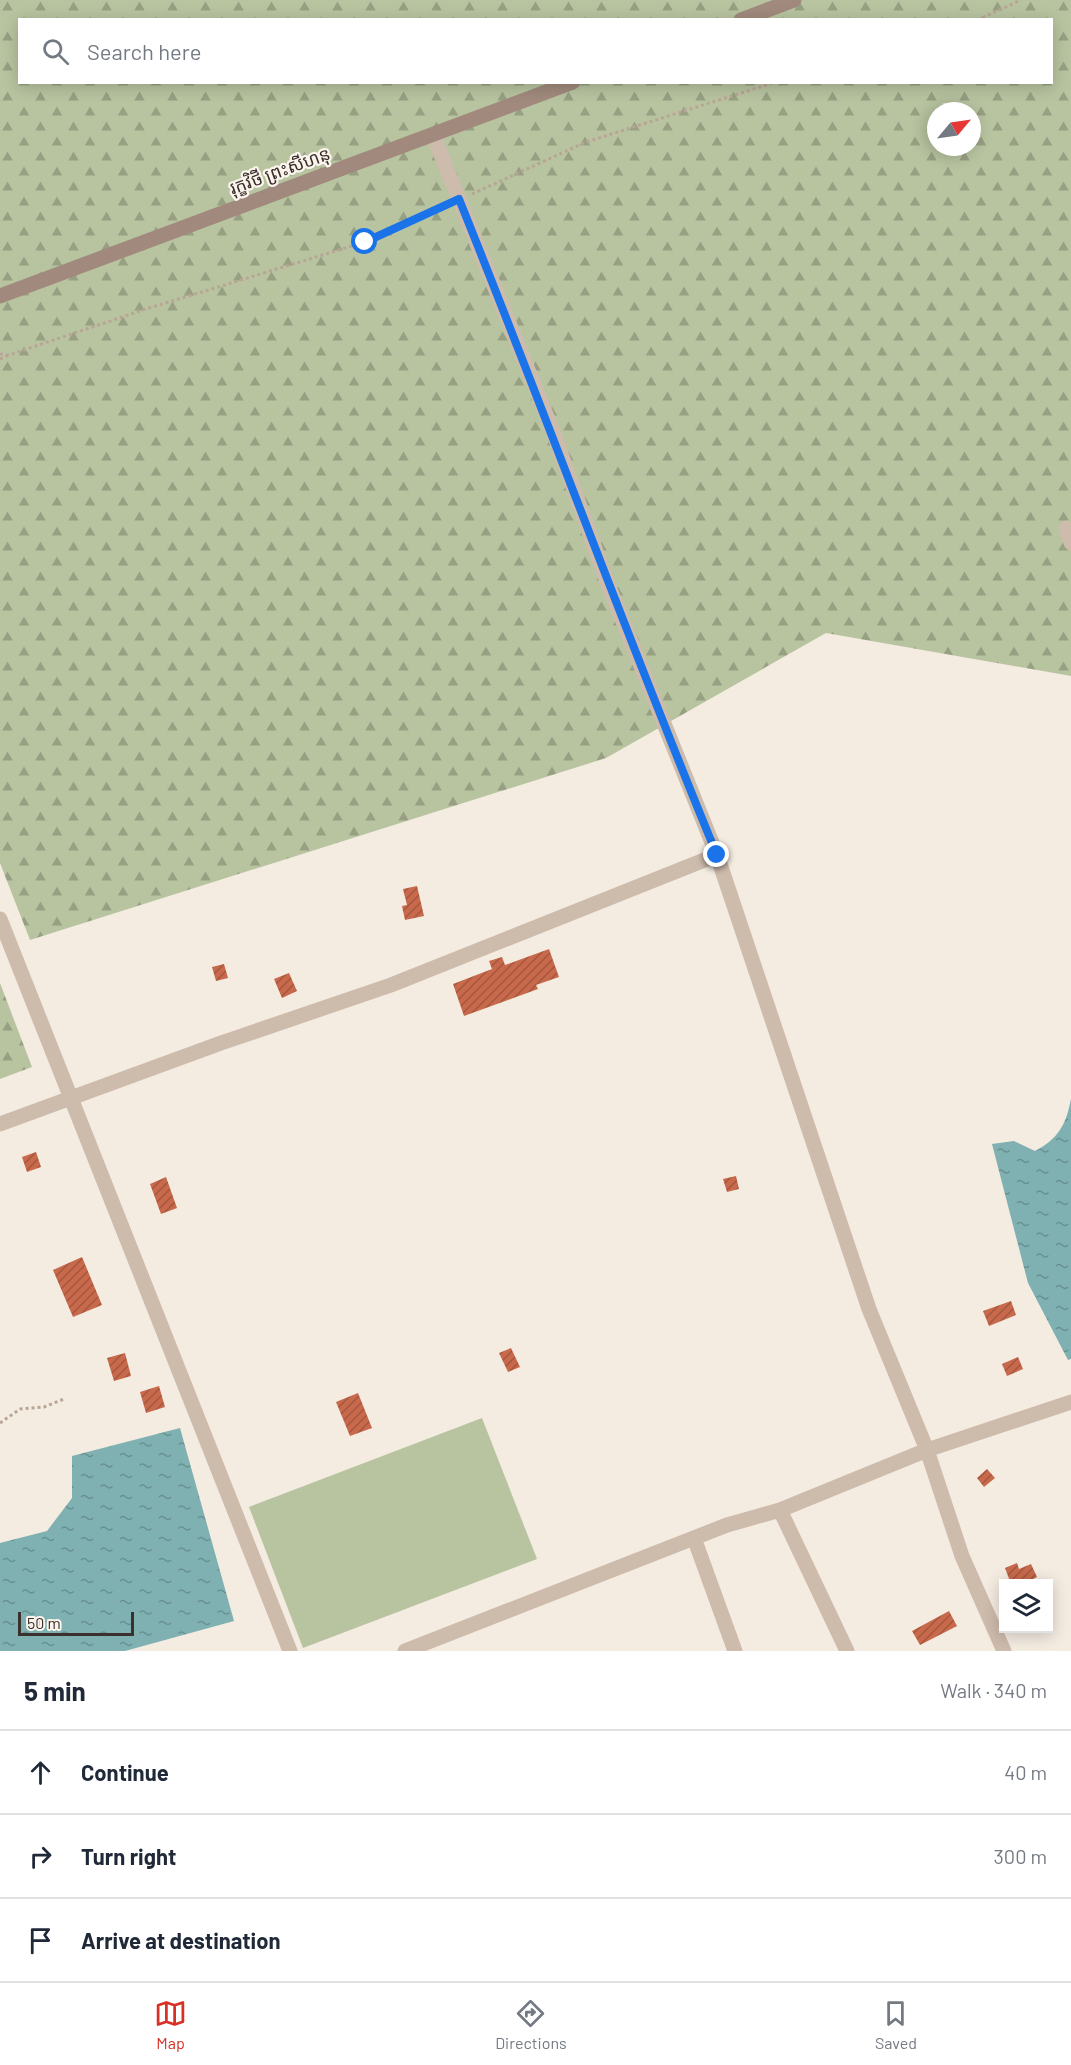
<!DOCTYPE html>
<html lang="en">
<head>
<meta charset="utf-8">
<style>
  :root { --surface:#fff; --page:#f6f6f7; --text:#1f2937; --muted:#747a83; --line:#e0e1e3; --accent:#d93025 }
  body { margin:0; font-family:Barlow,"Noto Sans Khmer",sans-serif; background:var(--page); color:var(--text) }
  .controls { position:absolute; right:18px; bottom:18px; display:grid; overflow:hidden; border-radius:0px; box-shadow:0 3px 15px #0003 }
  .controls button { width:54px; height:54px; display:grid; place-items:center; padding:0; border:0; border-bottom:2px solid var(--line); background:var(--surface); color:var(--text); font:30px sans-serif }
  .compass { position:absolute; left:927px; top:102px; width:54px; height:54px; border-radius:50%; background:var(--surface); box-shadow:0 3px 15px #0003; rotate:61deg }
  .scale { position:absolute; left:18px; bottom:15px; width:116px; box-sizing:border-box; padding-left:6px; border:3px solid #3b302b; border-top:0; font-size:16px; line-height:21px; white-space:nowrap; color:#3b302b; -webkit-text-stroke:4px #fbf5ee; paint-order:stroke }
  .stop { position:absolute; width:18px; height:18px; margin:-14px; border:4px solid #1a73e8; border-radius:50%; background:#fff }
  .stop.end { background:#1a73e8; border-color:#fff; box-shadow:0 2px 6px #0008 }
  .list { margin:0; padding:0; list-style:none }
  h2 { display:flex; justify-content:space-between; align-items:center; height:78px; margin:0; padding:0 24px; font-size:26px }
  h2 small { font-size:20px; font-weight:400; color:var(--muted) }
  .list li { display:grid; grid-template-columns:39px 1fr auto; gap:18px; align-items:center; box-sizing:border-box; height:84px; padding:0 24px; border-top:2px solid var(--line) }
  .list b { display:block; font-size:22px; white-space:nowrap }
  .list em { font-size:20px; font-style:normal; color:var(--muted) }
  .icon { flex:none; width:33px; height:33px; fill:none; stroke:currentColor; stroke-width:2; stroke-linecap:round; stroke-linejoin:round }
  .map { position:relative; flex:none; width:1071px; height:1651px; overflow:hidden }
  .search { position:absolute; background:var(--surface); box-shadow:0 3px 15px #0003; left:18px; right:18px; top:18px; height:66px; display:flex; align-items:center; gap:15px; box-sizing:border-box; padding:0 21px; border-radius:0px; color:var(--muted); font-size:22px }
  .sheet { height:330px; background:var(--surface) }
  nav { display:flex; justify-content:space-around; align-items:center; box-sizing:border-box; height:84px; border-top:2px solid var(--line); background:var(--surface); font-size:16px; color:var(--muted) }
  nav a { display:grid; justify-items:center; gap:3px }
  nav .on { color:var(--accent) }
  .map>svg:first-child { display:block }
  .grass { fill:#b8c4a0 }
  .forest { fill:url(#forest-firs); fill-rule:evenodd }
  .water { fill:url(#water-ripples) }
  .building { fill:url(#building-hatch) }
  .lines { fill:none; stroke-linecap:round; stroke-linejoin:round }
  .path { stroke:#b9a596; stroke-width:3; stroke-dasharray:3 3; stroke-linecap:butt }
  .street { stroke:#cdbbac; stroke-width:15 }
  .secondary { stroke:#a18a7d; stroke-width:15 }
  .route { stroke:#1a73e8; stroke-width:8 }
  .labels { text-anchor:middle; stroke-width:4.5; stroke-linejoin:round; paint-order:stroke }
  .street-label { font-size:18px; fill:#3b302b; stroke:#fbf5ee }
</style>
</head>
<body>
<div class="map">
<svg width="1071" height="1651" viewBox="0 0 1071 1651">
  <defs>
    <pattern id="forest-firs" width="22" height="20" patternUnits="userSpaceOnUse" patternTransform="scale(1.5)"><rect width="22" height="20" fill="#b8c4a0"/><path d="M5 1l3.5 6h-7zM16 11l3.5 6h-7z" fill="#97a083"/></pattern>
    <pattern id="water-ripples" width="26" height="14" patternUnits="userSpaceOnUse" patternTransform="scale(1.5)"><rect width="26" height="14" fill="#7fb0b2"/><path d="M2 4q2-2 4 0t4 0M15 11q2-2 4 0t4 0" fill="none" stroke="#699091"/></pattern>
    <pattern id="building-hatch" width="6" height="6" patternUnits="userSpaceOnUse" patternTransform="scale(1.5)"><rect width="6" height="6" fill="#c8694b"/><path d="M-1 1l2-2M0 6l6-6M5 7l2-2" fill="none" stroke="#a4573f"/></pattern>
  </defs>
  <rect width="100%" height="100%" fill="#f4ebe1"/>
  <path class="grass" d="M482,1418L537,1559L303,1648L249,1507Z"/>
  <path class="forest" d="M0,0H1071V676L826,633L606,758L30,940L0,863ZM20,20H1052V82H20ZM936,111H972V147H936Z
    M0,983L32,1067L0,1079Z"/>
  <path class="water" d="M1071,1099V1359L1068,1360L1028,1283L992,1144L1014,1141L1035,1151C1058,1139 1066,1125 1071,1099Z
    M180,1428L234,1621L125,1651H0V1543L47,1531L72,1498V1456Z"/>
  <path class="building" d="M417,886L424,916L405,920L402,906L407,905L403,889Z
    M549,949L559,977L536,985L538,989L464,1016L453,984L492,969L489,961L502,957L505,965Z
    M224,964L228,978L216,981L212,967Z
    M289,973L297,991L282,998L274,979Z
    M36,1152L41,1167L27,1172L22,1157Z
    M736,1176L739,1189L727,1192L723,1179Z
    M166,1177L177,1208L161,1214L150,1184Z
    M82,1257L102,1305L73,1317L53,1270Z
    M1011,1301L1016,1315L989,1326L983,1311Z
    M511,1348L520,1367L508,1372L499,1353Z
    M125,1353L131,1376L114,1381L107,1358Z
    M1018,1357L1023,1369L1007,1376L1002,1364Z
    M159,1386L165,1407L146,1413L140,1392Z
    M358,1393L372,1428L350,1436L336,1402Z
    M987,1469L995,1478L984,1487L977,1478Z
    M1017,1563L1019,1569L1031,1564L1037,1577L1024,1584H1011L1005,1568Z
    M949,1611L957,1626L920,1645L912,1631Z"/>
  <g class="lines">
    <path class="path" d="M977,20L1021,0
      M472,194L586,142L776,82
      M0,354L9,355L146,309L365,242L446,205
      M0,359L9,355
      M0,1423L20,1409L44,1407L64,1399"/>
    <path class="street" d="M433,135L554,434L607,582L717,855L869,1309L927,1450L962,1556L1004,1651
      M1066,528L1071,543
      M0,919L290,1651
      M0,1124L221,1043L391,985L717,855
      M780,1510L847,1651
      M694,1538L735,1651
      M405,1651L727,1525L780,1510L927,1450L1071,1402"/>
    <path class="secondary" d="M741,20L794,0
      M0,296L573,82"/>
  </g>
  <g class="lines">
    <path class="route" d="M365,242L459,199C547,417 627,638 717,855"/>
  </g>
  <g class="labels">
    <g class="street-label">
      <text transform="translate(280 171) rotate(-20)" y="6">រុក្ខវិថី ព្រះសីហនុ</text>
    </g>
  </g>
</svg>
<div class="controls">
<button><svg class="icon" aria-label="layers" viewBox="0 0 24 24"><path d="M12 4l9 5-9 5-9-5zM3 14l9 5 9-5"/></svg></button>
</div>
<svg class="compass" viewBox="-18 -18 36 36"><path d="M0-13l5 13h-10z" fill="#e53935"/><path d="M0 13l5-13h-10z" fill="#747a83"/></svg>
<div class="scale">50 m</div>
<div class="stop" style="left:365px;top:242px"></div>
<div class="stop end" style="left:717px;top:855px"></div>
<div class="search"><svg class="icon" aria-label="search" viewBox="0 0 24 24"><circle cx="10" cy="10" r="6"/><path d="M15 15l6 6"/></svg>Search here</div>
</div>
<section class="sheet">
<h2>5 min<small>Walk · 340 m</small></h2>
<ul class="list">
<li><svg class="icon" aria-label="ahead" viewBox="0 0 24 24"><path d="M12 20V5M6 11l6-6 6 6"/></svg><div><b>Continue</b></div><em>40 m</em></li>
<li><svg class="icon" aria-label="right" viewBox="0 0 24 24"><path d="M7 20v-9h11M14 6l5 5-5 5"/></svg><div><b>Turn right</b></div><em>300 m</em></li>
<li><svg class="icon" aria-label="arrive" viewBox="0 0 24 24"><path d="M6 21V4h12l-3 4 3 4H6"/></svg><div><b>Arrive at destination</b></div></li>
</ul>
</section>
<nav>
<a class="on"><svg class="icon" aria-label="map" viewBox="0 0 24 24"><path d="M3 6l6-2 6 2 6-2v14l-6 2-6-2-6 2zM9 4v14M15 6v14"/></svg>Map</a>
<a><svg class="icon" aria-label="directions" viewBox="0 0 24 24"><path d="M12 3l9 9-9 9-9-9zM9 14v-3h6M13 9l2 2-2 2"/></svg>Directions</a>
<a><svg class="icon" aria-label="saved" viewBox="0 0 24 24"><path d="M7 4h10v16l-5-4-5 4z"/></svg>Saved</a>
</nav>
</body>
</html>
